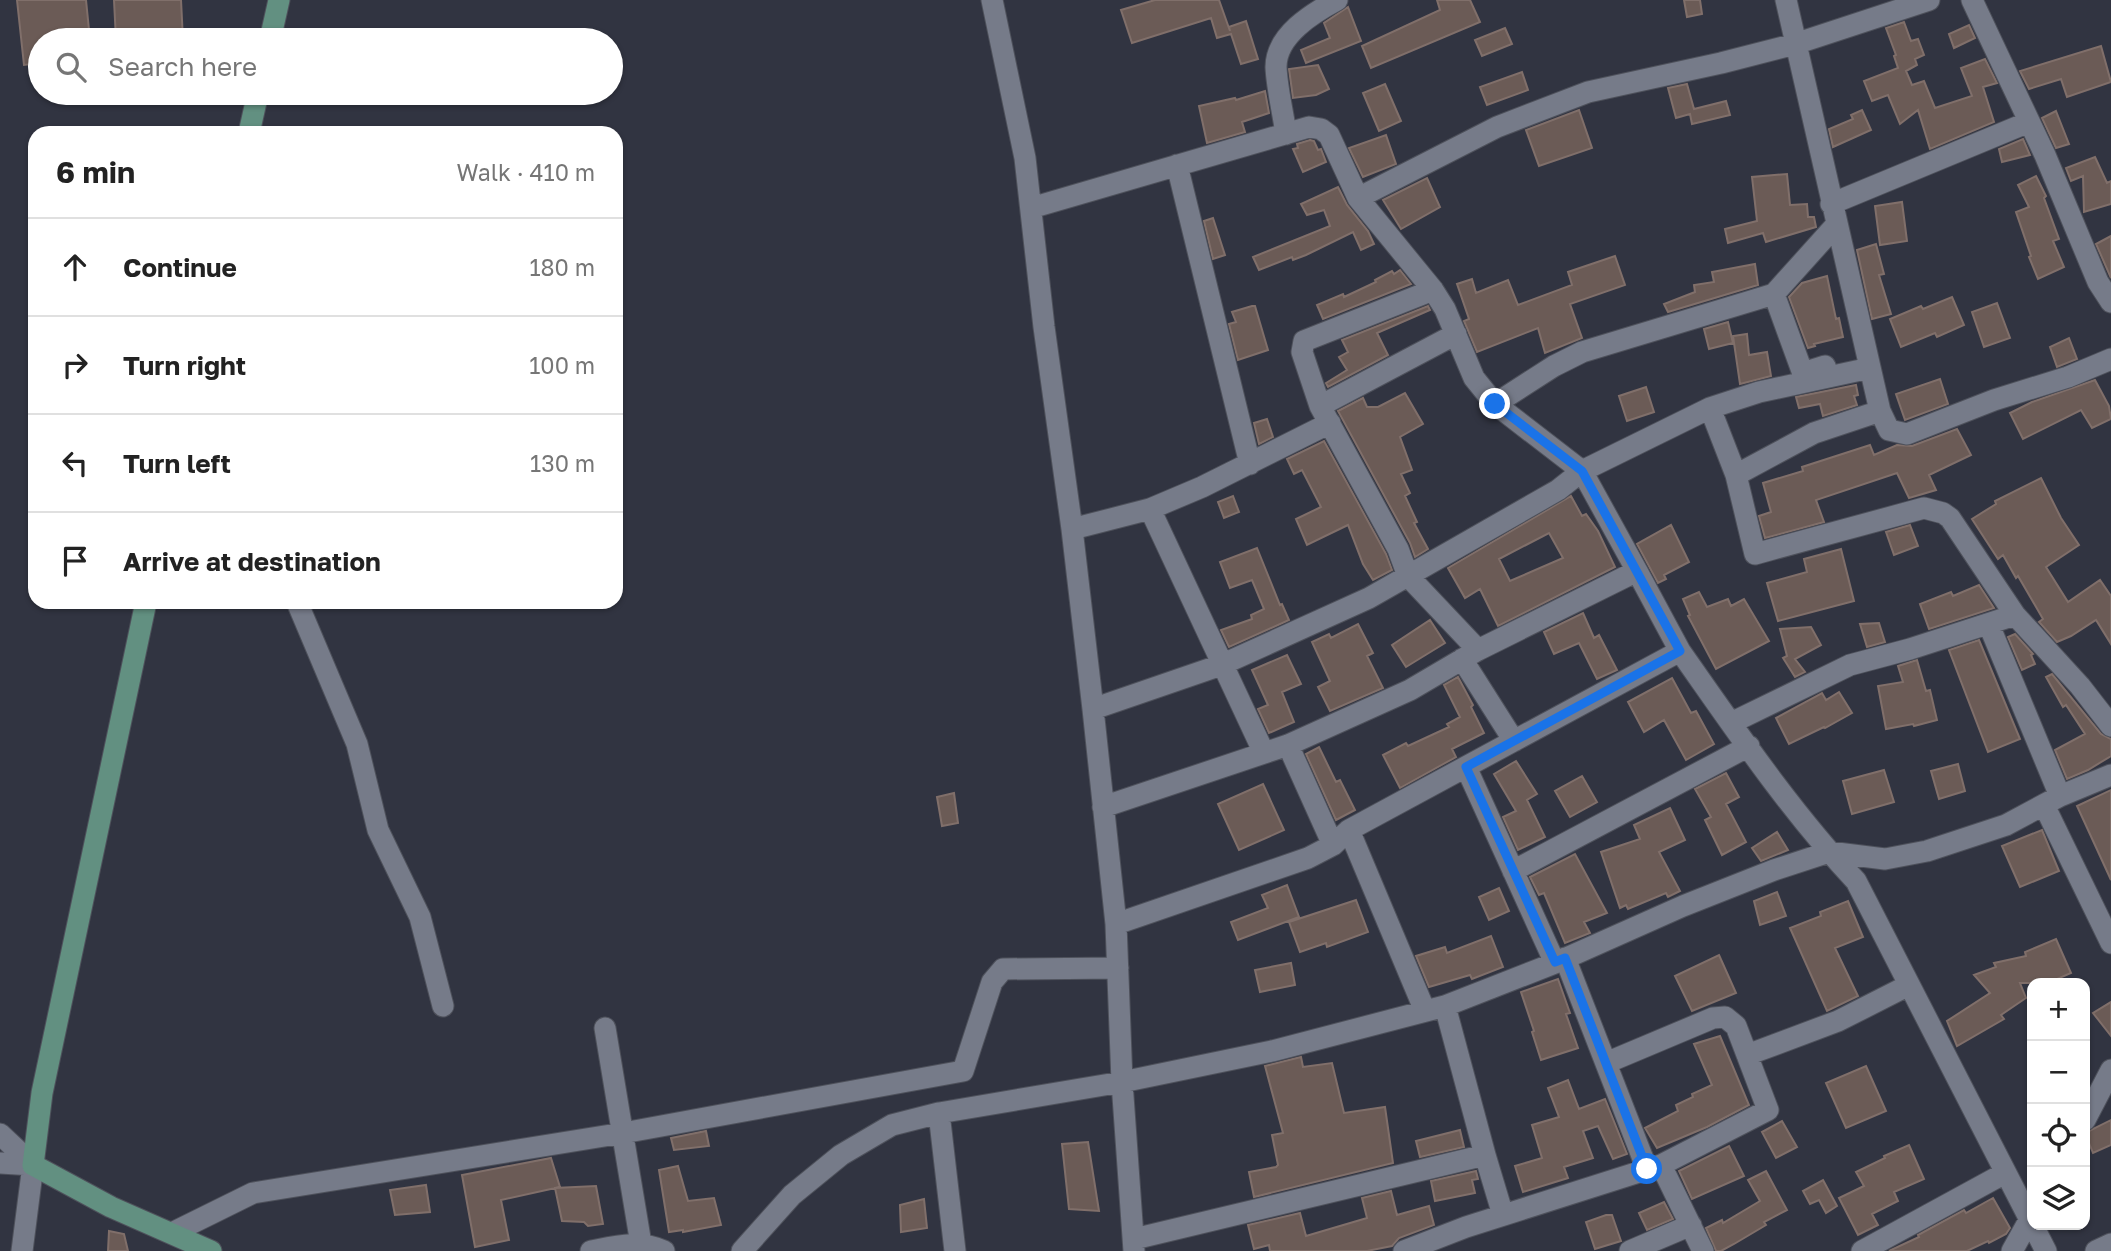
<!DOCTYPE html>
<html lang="en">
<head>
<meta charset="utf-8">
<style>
  :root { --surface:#fff; --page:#f6f6f6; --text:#222; --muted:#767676; --line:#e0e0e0 }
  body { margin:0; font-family:"Golos Text",sans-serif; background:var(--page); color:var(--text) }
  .controls { position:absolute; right:21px; bottom:21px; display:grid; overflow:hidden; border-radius:14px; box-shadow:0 2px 5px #0004 }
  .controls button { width:63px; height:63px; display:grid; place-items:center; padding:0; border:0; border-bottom:2px solid var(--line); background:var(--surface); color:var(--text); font:35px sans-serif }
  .stop { position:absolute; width:21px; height:21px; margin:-16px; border:5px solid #1a73e8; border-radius:50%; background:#fff }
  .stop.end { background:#1a73e8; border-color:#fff; box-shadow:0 2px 7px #0008 }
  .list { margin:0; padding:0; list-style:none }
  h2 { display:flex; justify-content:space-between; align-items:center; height:91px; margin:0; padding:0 28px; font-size:30px }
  h2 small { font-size:23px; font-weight:400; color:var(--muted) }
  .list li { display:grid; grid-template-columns:46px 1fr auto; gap:21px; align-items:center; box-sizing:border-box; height:98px; padding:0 28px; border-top:2px solid var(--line) }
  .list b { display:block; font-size:26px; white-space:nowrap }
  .list em { font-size:23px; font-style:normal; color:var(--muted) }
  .icon { flex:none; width:38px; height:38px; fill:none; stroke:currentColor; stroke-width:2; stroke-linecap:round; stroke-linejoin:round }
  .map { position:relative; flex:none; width:2111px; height:1251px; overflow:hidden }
  .search { position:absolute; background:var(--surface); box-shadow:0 2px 5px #0004; left:28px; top:28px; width:595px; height:77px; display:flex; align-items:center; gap:18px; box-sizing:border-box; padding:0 24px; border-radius:38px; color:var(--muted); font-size:26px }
  .panel { position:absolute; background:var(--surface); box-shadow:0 2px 5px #0004; left:28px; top:126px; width:595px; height:483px; border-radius:21px }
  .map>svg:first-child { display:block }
  .building { fill:#6b5b56; stroke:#806f6a; stroke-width:2; fill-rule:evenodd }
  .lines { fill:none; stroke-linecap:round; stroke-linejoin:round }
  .minor-casing { stroke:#4e515b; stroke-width:23 }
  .major-casing { stroke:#4e515b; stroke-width:23 }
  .minor { stroke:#767b89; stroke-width:21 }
  .major { stroke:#629081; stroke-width:21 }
  .route { stroke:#1a73e8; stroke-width:9 }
</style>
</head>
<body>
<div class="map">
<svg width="2111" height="1251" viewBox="0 0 2111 1251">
  <rect width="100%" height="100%" fill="#313441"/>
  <path class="building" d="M17,0H86L90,40H40V63L24,65Z
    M114,0H181L183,40H116Z
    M1155,0H1219L1230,31L1229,27L1246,21L1258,59L1241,64L1231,34L1217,38L1211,18L1132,43L1121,10Z
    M1437,0H1470L1480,22L1371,68L1362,46L1440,10Z
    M1684,0H1700L1702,14L1687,17Z
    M1348,7L1361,41L1306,63L1301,50L1330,38L1324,23Z
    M1904,22L1911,41L1918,39L1924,55L1915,59L1917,65L1906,71L1912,85L1924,81L1935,108L1972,96L1961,68L1985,59L1997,83L1983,87L1994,122L1930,149L1918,110L1900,124L1888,95L1872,101L1864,81L1898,68L1894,56L1896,55L1886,28Z
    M1969,25L1975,38L1954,48L1949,34Z
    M1505,28L1512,44L1482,56L1475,40Z
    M2101,46L2111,82L2067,97L2061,79L2029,89L2020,71Z
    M1318,65L1329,89L1316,95L1293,98L1289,69Z
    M1522,72L1528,90L1487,105L1480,87Z
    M1385,84L1401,121L1379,131L1363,93Z
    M1687,84L1694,109L1726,101L1730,115L1692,124L1690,114L1676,118L1668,88Z
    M1265,91L1269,113L1242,122L1245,132L1207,143L1199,106L1235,98L1236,100Z
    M1579,110L1592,148L1539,166L1526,130Z
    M1862,110L1871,130L1833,147L1829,129L1853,119L1851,115Z
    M2056,111L2069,144L2056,148L2042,118Z
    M1386,135L1396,164L1363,177L1349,148Z
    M2023,139L2030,155L2002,162L1999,149Z
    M1310,140L1314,141L1318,150L1321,149L1326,162L1303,172L1293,149L1298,148L1297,144Z
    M2095,157L2107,183L2111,181V204L2084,212L2083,176L2071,181L2066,168Z
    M1787,174L1790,205L1807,204L1808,217H1814L1816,227L1766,242L1763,233L1728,243L1725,229L1757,221L1752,177Z
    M2036,176L2046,196L2044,198L2059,239L2053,241L2064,267L2038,279L2029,257L2031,256L2016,212L2029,207L2018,185Z
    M1427,178L1440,207L1401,229L1383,200Z
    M1338,187L1347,205L1368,231L1374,244L1361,250L1353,232L1306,255L1293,260L1292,257L1259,270L1253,257L1330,226L1324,210L1307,215L1301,204Z
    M1902,202L1907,241L1880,245L1875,206Z
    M1213,218L1225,255L1213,259L1204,221Z
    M2111,236V278L2096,244Z
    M1876,244L1884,274L1879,275L1891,314L1872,319L1857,250Z
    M1615,256L1625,285L1570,304L1582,338L1545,353L1538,328L1477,352L1464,321L1469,319L1457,284L1472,279L1476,293L1508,280L1518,305L1572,285L1568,272Z
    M1755,264L1758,285L1668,312L1664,304L1695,292L1694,285L1714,282L1712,272Z
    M1400,270L1411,284L1323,319L1317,305L1343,294L1344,297L1376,282L1375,280L1392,271L1394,274Z
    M1827,276L1836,319L1839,318L1843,337L1814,344L1815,346L1808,348L1789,297L1802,283Z
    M1952,297L1964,325L1937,337L1935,333L1901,347L1890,319L1921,306L1923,309Z
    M1997,303L2010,338L1984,347L1972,312Z
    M1252,306H1255L1268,350L1238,360L1229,324L1236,322L1232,312Z
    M1428,306L1430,310L1377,333L1388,355L1328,387L1326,383L1347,370L1339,357L1348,352L1342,340Z
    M1728,322L1733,343L1709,349L1704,329Z
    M1747,334L1749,355L1767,352L1771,376L1740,384L1733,336Z
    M2069,338L2077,359L2057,367L2050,347Z
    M1940,379L1948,404L1905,420L1896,394Z
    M2095,380L2109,406L2111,419L2092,428L2081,410L2023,439L2010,413L2032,402Z
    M1856,385L1858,395L1854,396L1857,405L1823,416L1820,404L1799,408L1796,397Z
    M1646,387L1654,412L1627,421L1619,396Z
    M1405,393L1423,424L1400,437L1412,470L1401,474L1410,493L1405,496L1417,522L1414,523L1428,549L1415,557L1410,543L1338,411L1363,398L1367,407H1378Z
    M1267,419L1273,437L1259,444L1254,423Z
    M1957,429L1971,455L1929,475L1936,490L1909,498L1897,473L1816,500L1824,522L1765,538L1759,516L1771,512L1763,483L1803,471L1802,467L1870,445L1874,455L1897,445L1912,446Z
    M1324,441L1386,554L1392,570L1373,580L1363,564L1348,525L1307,545L1296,519L1321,507L1302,470L1294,474L1287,459Z
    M2041,478L2061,518L2079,545L2046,567L2068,602L2100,580L2111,596V644L2096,620L2071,636L2057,642L2039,622L2043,619L2018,576L2016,578L2003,555L1998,559L1972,519L1996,504L1995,501Z
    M1233,496L1239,512L1224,518L1218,502Z
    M1571,496L1582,516L1586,514L1598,531L1615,567L1498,626L1480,589L1465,598L1448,568ZM1549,533L1563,558L1510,581L1499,559Z
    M1671,525L1689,562L1664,575L1666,579L1658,583L1637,544Z
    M1910,525L1918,546L1894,555L1886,532Z
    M1257,548L1280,605L1282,604L1289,620L1229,647L1221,630L1252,619L1251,615L1264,609L1252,580L1230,588L1220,562Z
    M1841,549L1854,601L1778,621L1767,583L1807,572L1804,559Z
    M1979,585L1994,608L1929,629L1920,604L1951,592L1953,596Z
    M1699,592L1707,607L1728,599L1731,606L1744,599L1769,641L1716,669L1688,616L1690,615L1683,599Z
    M1583,613L1594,638L1599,635L1617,670L1597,679L1579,643L1554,654L1544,632Z
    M1430,620L1445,643L1406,667L1392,645Z
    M1879,623L1885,642L1867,647L1860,624Z
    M1358,624L1373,653L1367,656L1383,688L1330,711L1318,687L1330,681L1312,642L1329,634L1331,638Z
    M1811,627L1821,645L1795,659L1805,672L1795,677L1783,658L1787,656L1780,629Z
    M2015,634L2033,654L2031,655L2035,664L2022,670L2008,637Z
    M1979,640L2020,739L1988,752L1949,650Z
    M1287,655L1301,684L1282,692L1294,722L1269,733L1258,709L1268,705L1252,670Z
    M1917,660L1926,691L1930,690L1937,720L1914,726L1913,724L1886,729L1878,686L1903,682L1898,666Z
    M2052,674L2101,734L2111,739V756L2088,770L2067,779L2055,750L2085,734L2066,705L2063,707L2046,677Z
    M1458,677L1473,705L1471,707L1484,733L1452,749L1456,757L1400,788L1383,755L1406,743L1408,746L1449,727L1447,724L1460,717L1444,685Z
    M1672,678L1691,713L1696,711L1714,744L1686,760L1664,720L1644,732L1628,702Z
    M1839,692L1852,713L1825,728L1824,727L1789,744L1776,718L1822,693L1826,700Z
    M1319,747L1336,782L1340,780L1355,810L1336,820L1306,754Z
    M1516,761L1537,794L1527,800L1545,837L1518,850L1503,817L1516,811L1494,774Z
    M1958,764L1965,791L1939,799L1931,771Z
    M1884,770L1894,802L1852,814L1843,781Z
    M1726,773L1739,797L1726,804L1746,842L1722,855L1705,820L1711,817L1695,789Z
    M1582,776L1597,802L1570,817L1555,791Z
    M1263,784L1284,830L1239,850L1218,804Z
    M2111,790V880L2077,806Z
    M954,793L958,823L942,826L937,797Z
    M1670,808L1685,840L1659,852L1680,891L1668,897L1666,893L1628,909L1626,905L1620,908L1601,852L1640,839L1634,825Z
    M2042,830L2059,871L2020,887L2002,846Z
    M1777,832L1788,850L1761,861L1752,848Z
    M1575,854L1607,913L1584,922L1590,933L1565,943L1544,893L1539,895L1530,877Z
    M1287,885L1299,917L1238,940L1231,922L1268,908L1262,895Z
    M1499,888L1509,911L1489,920L1479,897Z
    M1777,892L1786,916L1760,925L1754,901Z
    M1356,900L1368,932L1327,947L1326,943L1300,952L1289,922Z
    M1848,901L1863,937L1835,948L1858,996L1827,1011L1790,928L1821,916L1820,912Z
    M1491,936L1503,967L1472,979L1470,975L1429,987L1416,956L1445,947L1447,953Z
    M2056,939L2071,973L2048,983H2020L2026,998L2001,1015L2004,1019L1957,1046L1947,1021L1990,993L1974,975L1996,967L1994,963L2026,956L2025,952Z
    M1719,955L1736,993L1692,1011L1675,976Z
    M1291,963L1295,985L1260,992L1255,970Z
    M1558,979L1570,1013L1566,1014L1578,1048L1541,1060L1532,1032L1534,1031L1521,992Z
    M2111,1002V1036L2093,1013Z
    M1720,1036L1749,1105L1707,1127L1657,1148L1645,1128L1678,1111L1676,1105L1693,1097L1692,1094L1712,1085L1694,1044Z
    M1301,1057L1303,1067L1332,1063L1344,1113L1385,1107L1393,1163L1254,1197L1249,1172L1276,1167L1278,1165L1272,1135L1283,1133L1265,1066Z
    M1866,1066L1886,1111L1846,1128L1826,1083Z
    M1568,1080L1579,1109L1605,1099L1627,1154L1613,1159L1598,1126L1583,1131L1593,1158L1564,1167L1568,1178L1523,1192L1515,1166L1542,1158L1532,1125L1559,1117L1548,1088Z
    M2111,1120V1145L2093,1153L2085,1133Z
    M1782,1121L1797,1147L1776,1158L1762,1132Z
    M1460,1130L1464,1147L1420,1157L1416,1141Z
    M706,1131L709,1146L674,1150L671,1138Z
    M1088,1142L1099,1211L1069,1209L1062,1144Z
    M1909,1145L1924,1179L1894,1192L1898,1201L1872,1214L1878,1225L1858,1235L1839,1198L1864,1186L1856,1172L1885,1158L1884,1156Z
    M1729,1146L1744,1176L1692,1199L1679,1171Z
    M551,1158L560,1187L501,1200L509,1240L475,1247L462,1175Z
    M678,1166L688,1201L714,1198L721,1225L683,1232V1230L669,1232L659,1170Z
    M1476,1171L1478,1179L1472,1180L1475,1193L1435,1201L1431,1181Z
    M1766,1171L1787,1210L1764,1222L1766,1225L1734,1244L1721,1251H1716L1706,1228L1722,1220L1723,1223L1760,1201L1748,1180Z
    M1823,1180L1837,1206L1826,1213L1819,1200L1810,1204L1803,1191Z
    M426,1185L430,1212L395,1215L390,1190Z
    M596,1186L603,1224L588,1226L584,1222L562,1221L555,1188Z
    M1391,1191L1397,1215L1429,1206L1434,1225L1399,1238L1392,1246L1367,1251H1270L1269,1245L1254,1249L1248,1225L1300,1213L1306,1236L1367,1218L1362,1198Z
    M1993,1198L2010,1228L2006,1234L1989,1243L1988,1241L1967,1251H1889L1919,1237L1918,1235L1964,1210L1966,1213Z
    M924,1199L927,1228L901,1232L900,1205Z
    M1664,1202L1673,1219L1647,1230L1639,1213Z
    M1606,1215H1612L1621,1241L1595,1249L1586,1222Z
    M109,1231L124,1234L128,1251H108Z"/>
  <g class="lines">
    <g class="minor-casing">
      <path id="minor" d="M992,0L1025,158L1044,327L1072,529L1093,709L1116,924L1122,1082L1134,1251
        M1786,0L1880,411
        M1972,0L2045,155L2098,282L2111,302
        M1286,134C1283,112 1277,89 1276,67C1276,35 1313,13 1337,0
        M1177,165L1250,464
        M1358,198L1497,127L1588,92L1721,63L1795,44L1929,0
        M1831,204L2029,122
        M1031,208L1309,127L1321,129L1329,135L1358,198L1433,290L1445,309L1474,378L1495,404L1582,471L1637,571
        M1433,290L1304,341L1302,352L1320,406L1398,549L1408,576L1478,650
        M1774,294L1802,371H1809L1825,366
        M1495,404L1554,366L1582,352L1774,294L1836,225
        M1320,406L1456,334
        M1710,408L1736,475L1755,554L1924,508L1943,513L1950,518L2015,615
        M1736,475L1814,433L1880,411L1889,430L1907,434L1994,400L2068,377L2111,359
        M1150,509L1264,753
        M1072,529L1150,509L1202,487L1330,423
        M297,602L357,744L378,830L420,917L443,1006
        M1989,625L2060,796
        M1462,659L1514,741
        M1093,709L1221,665L1369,598L1558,490L1582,471L1710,408L1759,392L1870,368
        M1731,723L1850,665L1910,649L2015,615L2080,686L2111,726
        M1288,745L1333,845
        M1466,767L1555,963
        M2044,805L2111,943
        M1103,807L1288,745L1410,690L1478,650L1637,571L1680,651
        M1349,830L1425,1011
        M1513,871L1749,746
        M1116,924L1308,858L1333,845L1349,830L1680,651C1735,729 1790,811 1856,881L2046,1251
        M1565,958L1647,1169
        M1445,1006L1485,1155
        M605,1028L641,1244
        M1747,1055L1838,1021L1909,985
        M939,1113L955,1251
        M2085,1120L2111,1070
        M0,1134L33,1165
        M0,1163L33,1165
        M1661,1165L1703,1251
        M172,1233L253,1193L623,1133L963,1071L992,982L1003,969L1118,968
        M1134,1239L1485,1155L1503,1215
        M22,1251L33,1165
        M591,1251C617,1246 640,1240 664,1251
        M742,1251L792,1195L841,1155L892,1125L939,1113L1122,1082L1272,1051L1445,1006L1555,963L1683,906L1774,870L1829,852L1885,859L1927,851L2006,825L2060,796L2111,775
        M1404,1251L1466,1227L1661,1165L1768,1110L1736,1026L1725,1017L1713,1018L1606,1063
        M1630,1251L1691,1225
        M1862,1251L2005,1173
        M2012,1251L2032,1215
        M2096,1251L2111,1244"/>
    </g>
    <g class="major-casing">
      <path id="major" d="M270,40L279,0
        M249,133L258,93
        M146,602L42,1093L33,1165L111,1207L211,1251"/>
    </g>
    <use href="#minor" class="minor"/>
    <use href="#major" class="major"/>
  </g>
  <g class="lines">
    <path class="route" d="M1495,404L1582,471L1680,651L1466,767L1555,962L1565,958L1647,1169"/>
  </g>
</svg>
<div class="controls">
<button>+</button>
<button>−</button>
<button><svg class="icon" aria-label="locate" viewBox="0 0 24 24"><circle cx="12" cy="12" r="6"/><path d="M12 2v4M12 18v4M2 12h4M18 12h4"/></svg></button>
<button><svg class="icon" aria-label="layers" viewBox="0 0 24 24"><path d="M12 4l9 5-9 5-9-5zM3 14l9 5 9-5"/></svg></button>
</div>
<div class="stop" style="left:1647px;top:1169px"></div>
<div class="stop end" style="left:1495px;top:404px"></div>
<div class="search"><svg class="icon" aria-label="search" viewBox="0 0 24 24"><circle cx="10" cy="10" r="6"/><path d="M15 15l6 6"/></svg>Search here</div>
<section class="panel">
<h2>6 min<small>Walk · 410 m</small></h2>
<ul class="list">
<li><svg class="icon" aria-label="ahead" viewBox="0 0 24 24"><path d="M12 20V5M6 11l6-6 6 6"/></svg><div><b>Continue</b></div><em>180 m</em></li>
<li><svg class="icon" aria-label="right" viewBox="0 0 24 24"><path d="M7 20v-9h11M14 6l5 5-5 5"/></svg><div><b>Turn right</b></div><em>100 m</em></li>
<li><svg class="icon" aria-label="left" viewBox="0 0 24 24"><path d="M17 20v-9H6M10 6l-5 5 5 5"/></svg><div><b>Turn left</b></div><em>130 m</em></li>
<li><svg class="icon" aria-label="arrive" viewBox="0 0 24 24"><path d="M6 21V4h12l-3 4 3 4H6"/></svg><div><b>Arrive at destination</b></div></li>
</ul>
</section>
</div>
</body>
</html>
